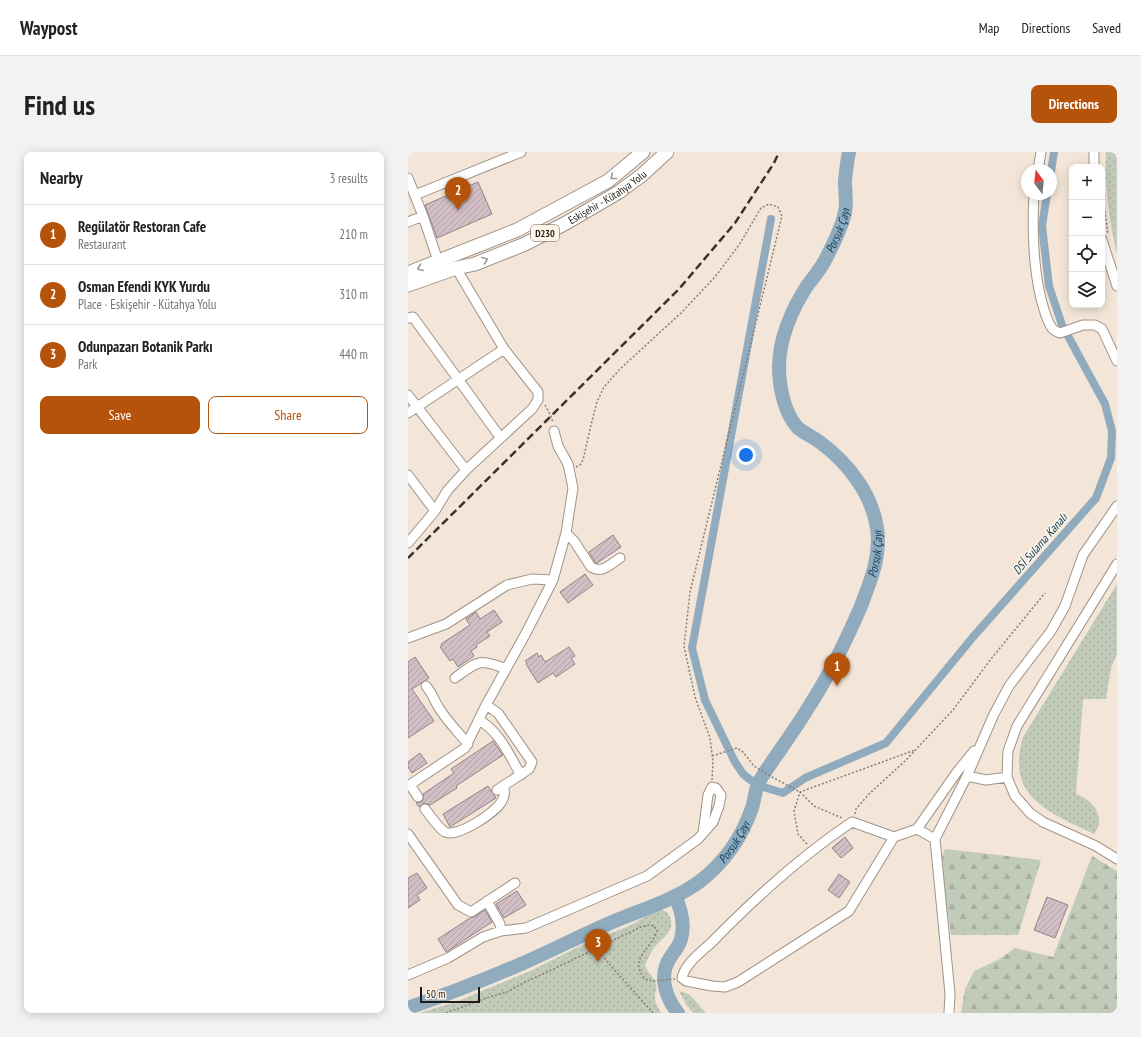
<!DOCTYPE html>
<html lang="en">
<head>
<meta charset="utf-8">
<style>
  :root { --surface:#fff; --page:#f2f2f2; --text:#222; --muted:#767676; --line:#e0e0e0; --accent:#b45309 }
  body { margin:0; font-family:"PT Sans Narrow",sans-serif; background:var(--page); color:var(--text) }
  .controls { position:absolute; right:12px; top:12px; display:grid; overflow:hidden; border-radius:8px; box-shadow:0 2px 10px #0003 }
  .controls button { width:36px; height:36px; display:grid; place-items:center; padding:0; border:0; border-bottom:1px solid var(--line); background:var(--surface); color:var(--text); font:20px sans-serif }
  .compass { position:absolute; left:613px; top:12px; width:36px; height:36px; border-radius:50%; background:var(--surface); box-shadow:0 2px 10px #0003; rotate:345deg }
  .scale { position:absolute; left:12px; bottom:10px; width:60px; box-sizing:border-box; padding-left:4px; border:2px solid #201b16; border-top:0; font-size:11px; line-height:14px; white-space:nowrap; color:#201b16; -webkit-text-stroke:3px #fef4e8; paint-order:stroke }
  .you { position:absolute; left:338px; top:303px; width:14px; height:14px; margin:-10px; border:3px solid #fff; border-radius:50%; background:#1a73e8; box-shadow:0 0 0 6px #1a73e833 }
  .badge { display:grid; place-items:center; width:26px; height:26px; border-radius:50%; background:var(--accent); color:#fff; font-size:13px; font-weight:700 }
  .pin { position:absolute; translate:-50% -33px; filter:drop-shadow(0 1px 2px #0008) }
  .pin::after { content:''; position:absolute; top:21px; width:14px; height:12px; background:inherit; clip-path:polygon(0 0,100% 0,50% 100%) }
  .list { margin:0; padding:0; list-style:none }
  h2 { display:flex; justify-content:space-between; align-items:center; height:52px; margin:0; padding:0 16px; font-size:17px }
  h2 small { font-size:13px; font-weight:400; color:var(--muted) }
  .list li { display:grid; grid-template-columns:26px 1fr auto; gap:12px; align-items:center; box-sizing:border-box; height:60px; padding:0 16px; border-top:1px solid var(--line) }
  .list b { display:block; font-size:15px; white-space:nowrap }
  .list p { margin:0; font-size:13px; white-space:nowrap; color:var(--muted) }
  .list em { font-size:13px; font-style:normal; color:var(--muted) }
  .actions { display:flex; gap:8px; padding:12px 16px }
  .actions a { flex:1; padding:9px 0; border:1px solid var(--accent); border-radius:8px; text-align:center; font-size:14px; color:var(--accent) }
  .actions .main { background:var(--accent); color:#fff }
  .icon { flex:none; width:22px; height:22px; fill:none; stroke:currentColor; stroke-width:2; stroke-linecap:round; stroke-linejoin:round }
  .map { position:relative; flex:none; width:709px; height:861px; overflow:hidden; border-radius:8px }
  header { display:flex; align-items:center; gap:24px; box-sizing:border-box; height:56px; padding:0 20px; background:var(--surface); border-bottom:1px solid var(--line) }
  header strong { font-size:19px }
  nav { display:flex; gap:22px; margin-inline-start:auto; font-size:14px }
  .intro { display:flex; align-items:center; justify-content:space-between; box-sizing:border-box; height:96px; padding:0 24px }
  h1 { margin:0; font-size:28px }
  .button { padding:10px 18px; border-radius:8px; background:var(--accent); color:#fff; font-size:14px; font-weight:700 }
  main { display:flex; gap:24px; padding:0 24px }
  aside { flex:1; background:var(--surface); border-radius:8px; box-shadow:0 2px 10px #0003 }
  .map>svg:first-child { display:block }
  .grass { fill:url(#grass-dots) }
  .forest { fill:url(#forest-firs) }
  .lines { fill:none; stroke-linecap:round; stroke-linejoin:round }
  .canal { stroke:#91abbe; stroke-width:8 }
  .river { stroke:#91abbe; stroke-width:14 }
  .building { fill:url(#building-hatch); stroke:#938288 }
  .minor-casing { stroke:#a09387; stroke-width:11 }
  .highway-casing { stroke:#a09387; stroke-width:15 }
  .path { stroke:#877e74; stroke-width:1.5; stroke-dasharray:2 2; stroke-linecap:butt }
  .minor { stroke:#fff; stroke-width:9 }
  .highway { stroke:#fff; stroke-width:13 }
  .rail { stroke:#38332d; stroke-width:2.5; stroke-dasharray:8 4; stroke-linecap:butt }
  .oneway { stroke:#9b9896 }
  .labels { text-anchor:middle; stroke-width:3; stroke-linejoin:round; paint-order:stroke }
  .shield { fill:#fef4e8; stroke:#635c55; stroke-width:1 }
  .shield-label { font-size:10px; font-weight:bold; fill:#201b16 }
  .street-label { font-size:11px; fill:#201b16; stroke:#fef4e8 }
  .water-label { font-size:12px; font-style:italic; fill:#12415e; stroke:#fef4e8 }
</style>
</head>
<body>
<header>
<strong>Waypost</strong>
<nav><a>Map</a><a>Directions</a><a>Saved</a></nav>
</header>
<div class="intro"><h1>Find us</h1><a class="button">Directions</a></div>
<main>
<aside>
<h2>Nearby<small>3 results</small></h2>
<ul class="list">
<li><span class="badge">1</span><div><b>Regülatör Restoran Cafe</b><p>Restaurant</p></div><em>210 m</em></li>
<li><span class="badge">2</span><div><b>Osman Efendi KYK Yurdu</b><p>Place · Eskişehir - Kütahya Yolu</p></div><em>310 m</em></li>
<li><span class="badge">3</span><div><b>Odunpazarı Botanik Parkı</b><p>Park</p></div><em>440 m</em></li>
</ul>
<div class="actions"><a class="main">Save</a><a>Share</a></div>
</aside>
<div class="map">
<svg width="709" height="861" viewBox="0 0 709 861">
  <defs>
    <pattern id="grass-dots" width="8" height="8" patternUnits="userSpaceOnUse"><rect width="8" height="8" fill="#c2cbb9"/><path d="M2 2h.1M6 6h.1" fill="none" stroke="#a6ae9e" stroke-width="1.8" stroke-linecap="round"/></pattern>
    <pattern id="forest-firs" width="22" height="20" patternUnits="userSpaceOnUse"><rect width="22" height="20" fill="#c2cbb9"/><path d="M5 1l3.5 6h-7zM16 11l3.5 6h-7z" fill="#a6ae9e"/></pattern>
    <pattern id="building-hatch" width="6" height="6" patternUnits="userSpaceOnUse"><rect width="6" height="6" fill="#d2bfc6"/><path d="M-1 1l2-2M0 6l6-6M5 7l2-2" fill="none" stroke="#b4a4a9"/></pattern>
  </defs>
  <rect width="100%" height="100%" fill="#f3e6d8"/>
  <path class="grass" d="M698,0H709V102C701,68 697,35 698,0Z
    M709,432V502L703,516L698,547H675L668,642C679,645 692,657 691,670C691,674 688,679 686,682C641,660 597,646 615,585Z
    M254,758L259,760C271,778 256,783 246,796C242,801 240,807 237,813C239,820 246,824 248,833C249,837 248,839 247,842C246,850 250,855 253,861H11L50,849L122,819L176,792L221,774L248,759Z
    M271,839L281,842L298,861H285L279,854Z"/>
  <path class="forest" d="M537,697L633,708L610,783H543L532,710Z
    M684,704L709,719V861H553L557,837L566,819L590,808L607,796L645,805Z"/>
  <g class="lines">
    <path class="canal" d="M643,20L646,0
      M363,67L284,496L297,548L327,610L335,622L349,633L375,641L397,626L478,591L565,485L688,346L703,306L704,279L697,252L654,173L641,134L634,74L639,42"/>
    <g class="river">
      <path d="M267,744C273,757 277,773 273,787C271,795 266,799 262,806C250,824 258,846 270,861"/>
      <path id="s1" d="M0,856C38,843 76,828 113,812C143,799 172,784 202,771C232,758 265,749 291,730C316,711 334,685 344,656C347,647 347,636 352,628C367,604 385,581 400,556C421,524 438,489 453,454C463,428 473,404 469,376C464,342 440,311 413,291C406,285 395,281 389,275C376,260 371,234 371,215C371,187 384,157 399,134C405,126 411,119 416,110C423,97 430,83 435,68C440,53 437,44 437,29C438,19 439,9 441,0"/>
    </g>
  </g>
  <path class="building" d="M70,30L84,62L29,86L17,53Z
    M205,383L213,395L189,411L187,410L181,400Z
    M177,422L185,433L160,451L152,440Z
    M86,458L94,470L79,480L82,484L68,493L69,495L63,499L66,504L50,515L45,507L42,509L32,495L34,494L33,492L62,473L58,467L68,460L72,467Z
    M161,495L167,504L163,506L167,512L148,525L145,521L130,531L118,512L119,511L117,509L129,501L131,505L133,503L137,510Z
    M7,505L21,526L4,537L26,569L0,586V510Z
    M85,589L95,603L48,634L49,636L22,653L16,651L11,655L8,651L13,650L15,648V642L46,621L43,617Z
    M12,601L19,611L4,621L0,615V610Z
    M80,634L88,646L42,675L35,662Z
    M437,685L445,696L433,706L424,696Z
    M9,721L19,736L9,743L12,748L0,756V726Z
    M431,722L442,730L431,746L420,738Z
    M109,739L118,753L96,766L88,752Z
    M639,745L660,753L647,786L626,778Z
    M77,758L84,770L38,800L30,787L62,766L66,765Z"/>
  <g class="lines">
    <g class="minor-casing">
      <path id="minor" d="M686,15V0
        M630,18L633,0
        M0,26L15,64L30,109
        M626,42C624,78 625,113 633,147C636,157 638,168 644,176C646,179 650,180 652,181L675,173H687L694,177L709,209
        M7,43L113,0
        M0,70L15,64
        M694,88L709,134
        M0,166L5,165L92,285
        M0,243L58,318
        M0,261L96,197
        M0,323L27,359
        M158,381L166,389L183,415C194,422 203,412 212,406
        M0,391L27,359L39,339L58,318L124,257L130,248V240L96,197L48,116
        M709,412L609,574L600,599L599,625L607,644L622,661L635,670L688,694L709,707
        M0,486L38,472L99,433L124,427L145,428
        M47,526C70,509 71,506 98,517
        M18,534C26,543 25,547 31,556C39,569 50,580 60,592
        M78,553L90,561L124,610L121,617L89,638
        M71,568C92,580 101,603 113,623
        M559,624L578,628L599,625
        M2,633L10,645
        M0,634L57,596L78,553L118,481L145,428L158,381L165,336L160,312L150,294L146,279
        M17,657C22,663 30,676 37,680C50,686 88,660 94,649C97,644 97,639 95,634
        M444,670L486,685L441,759L330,830L317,835L304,834L278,829L274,826C277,811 295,799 305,789C348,745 393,704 444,670Z
        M509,677L527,687
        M0,682L50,753L63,760L107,731
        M486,685L509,677L549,620L566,599
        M79,749L92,772L93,779
        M0,823L40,806L75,785L93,779L118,776L239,724L290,687L305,670L311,654L313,643L308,636L304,635L300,643L295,681
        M541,861L542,842L527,687L559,624L586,562L601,534L643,479L657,454L675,403L709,354"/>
    </g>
    <g class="highway-casing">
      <g id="highway">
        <path d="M0,121L109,78L200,29L235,0"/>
        <path id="s2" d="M0,133L48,116L67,112L117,92L158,71L211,40L234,23L259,0"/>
      </g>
    </g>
    <path class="path" d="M694,39L700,82
      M137,253L143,264L145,271
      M168,315L172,313L175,308L183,273L189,250L196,235L212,217L273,161L307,125L331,93L353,56L361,52L370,55L374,64L282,440L276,494L287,545L302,586L305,610L304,628
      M304,604L329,596L335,600L346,614L364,625L392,640L406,654L434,666
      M447,662L448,657L461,642L497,609L545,558L583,507L637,441
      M399,692L390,682L386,659L392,640L507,598
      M188,797L245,861
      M38,861L78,846L99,840L117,830L135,822L233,775L241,773L246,774L249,779C243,798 220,806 237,827L245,829L267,827"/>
    <use href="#minor" class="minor"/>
    <use href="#highway" class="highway"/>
    <path class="rail" d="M0,406L271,137L327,71L366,11L371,0"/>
  </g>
  <defs><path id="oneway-chevron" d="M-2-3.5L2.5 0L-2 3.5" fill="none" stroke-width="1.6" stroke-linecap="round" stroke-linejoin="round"/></defs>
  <g class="oneway">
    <use href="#oneway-chevron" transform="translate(205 25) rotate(141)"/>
    <use href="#oneway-chevron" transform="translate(77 108) rotate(-22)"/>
    <use href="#oneway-chevron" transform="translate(12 116) rotate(158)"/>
  </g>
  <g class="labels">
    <rect class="shield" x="123" y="73" width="28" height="16" rx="3"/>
    <g class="shield-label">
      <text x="137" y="85">D230</text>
    </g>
    <g class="street-label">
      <text dy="4" stroke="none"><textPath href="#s2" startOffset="219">Eskişehir - Kütahya Yolu</textPath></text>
    </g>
    <g class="water-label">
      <text dy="4" stroke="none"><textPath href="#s1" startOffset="1069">Porsuk Çayı</textPath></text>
      <text transform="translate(632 392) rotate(-49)" y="4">DSİ Sulama Kanalı</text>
      <text dy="4" stroke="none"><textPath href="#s1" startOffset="695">Porsuk Çayı</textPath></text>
      <text dy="4" stroke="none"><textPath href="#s1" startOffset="371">Porsuk Çayı</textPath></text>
    </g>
  </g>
</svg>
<div class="controls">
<button>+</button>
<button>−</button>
<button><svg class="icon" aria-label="locate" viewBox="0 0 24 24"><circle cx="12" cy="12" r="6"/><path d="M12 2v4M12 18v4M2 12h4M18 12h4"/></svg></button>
<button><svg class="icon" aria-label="layers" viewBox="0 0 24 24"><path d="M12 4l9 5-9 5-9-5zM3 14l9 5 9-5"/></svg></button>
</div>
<svg class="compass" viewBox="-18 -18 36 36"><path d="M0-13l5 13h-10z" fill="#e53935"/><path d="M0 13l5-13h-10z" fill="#767676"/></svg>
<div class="scale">50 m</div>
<div class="you"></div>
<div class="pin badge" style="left:429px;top:534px">1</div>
<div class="pin badge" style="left:50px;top:58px">2</div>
<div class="pin badge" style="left:190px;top:810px">3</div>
</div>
</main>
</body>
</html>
